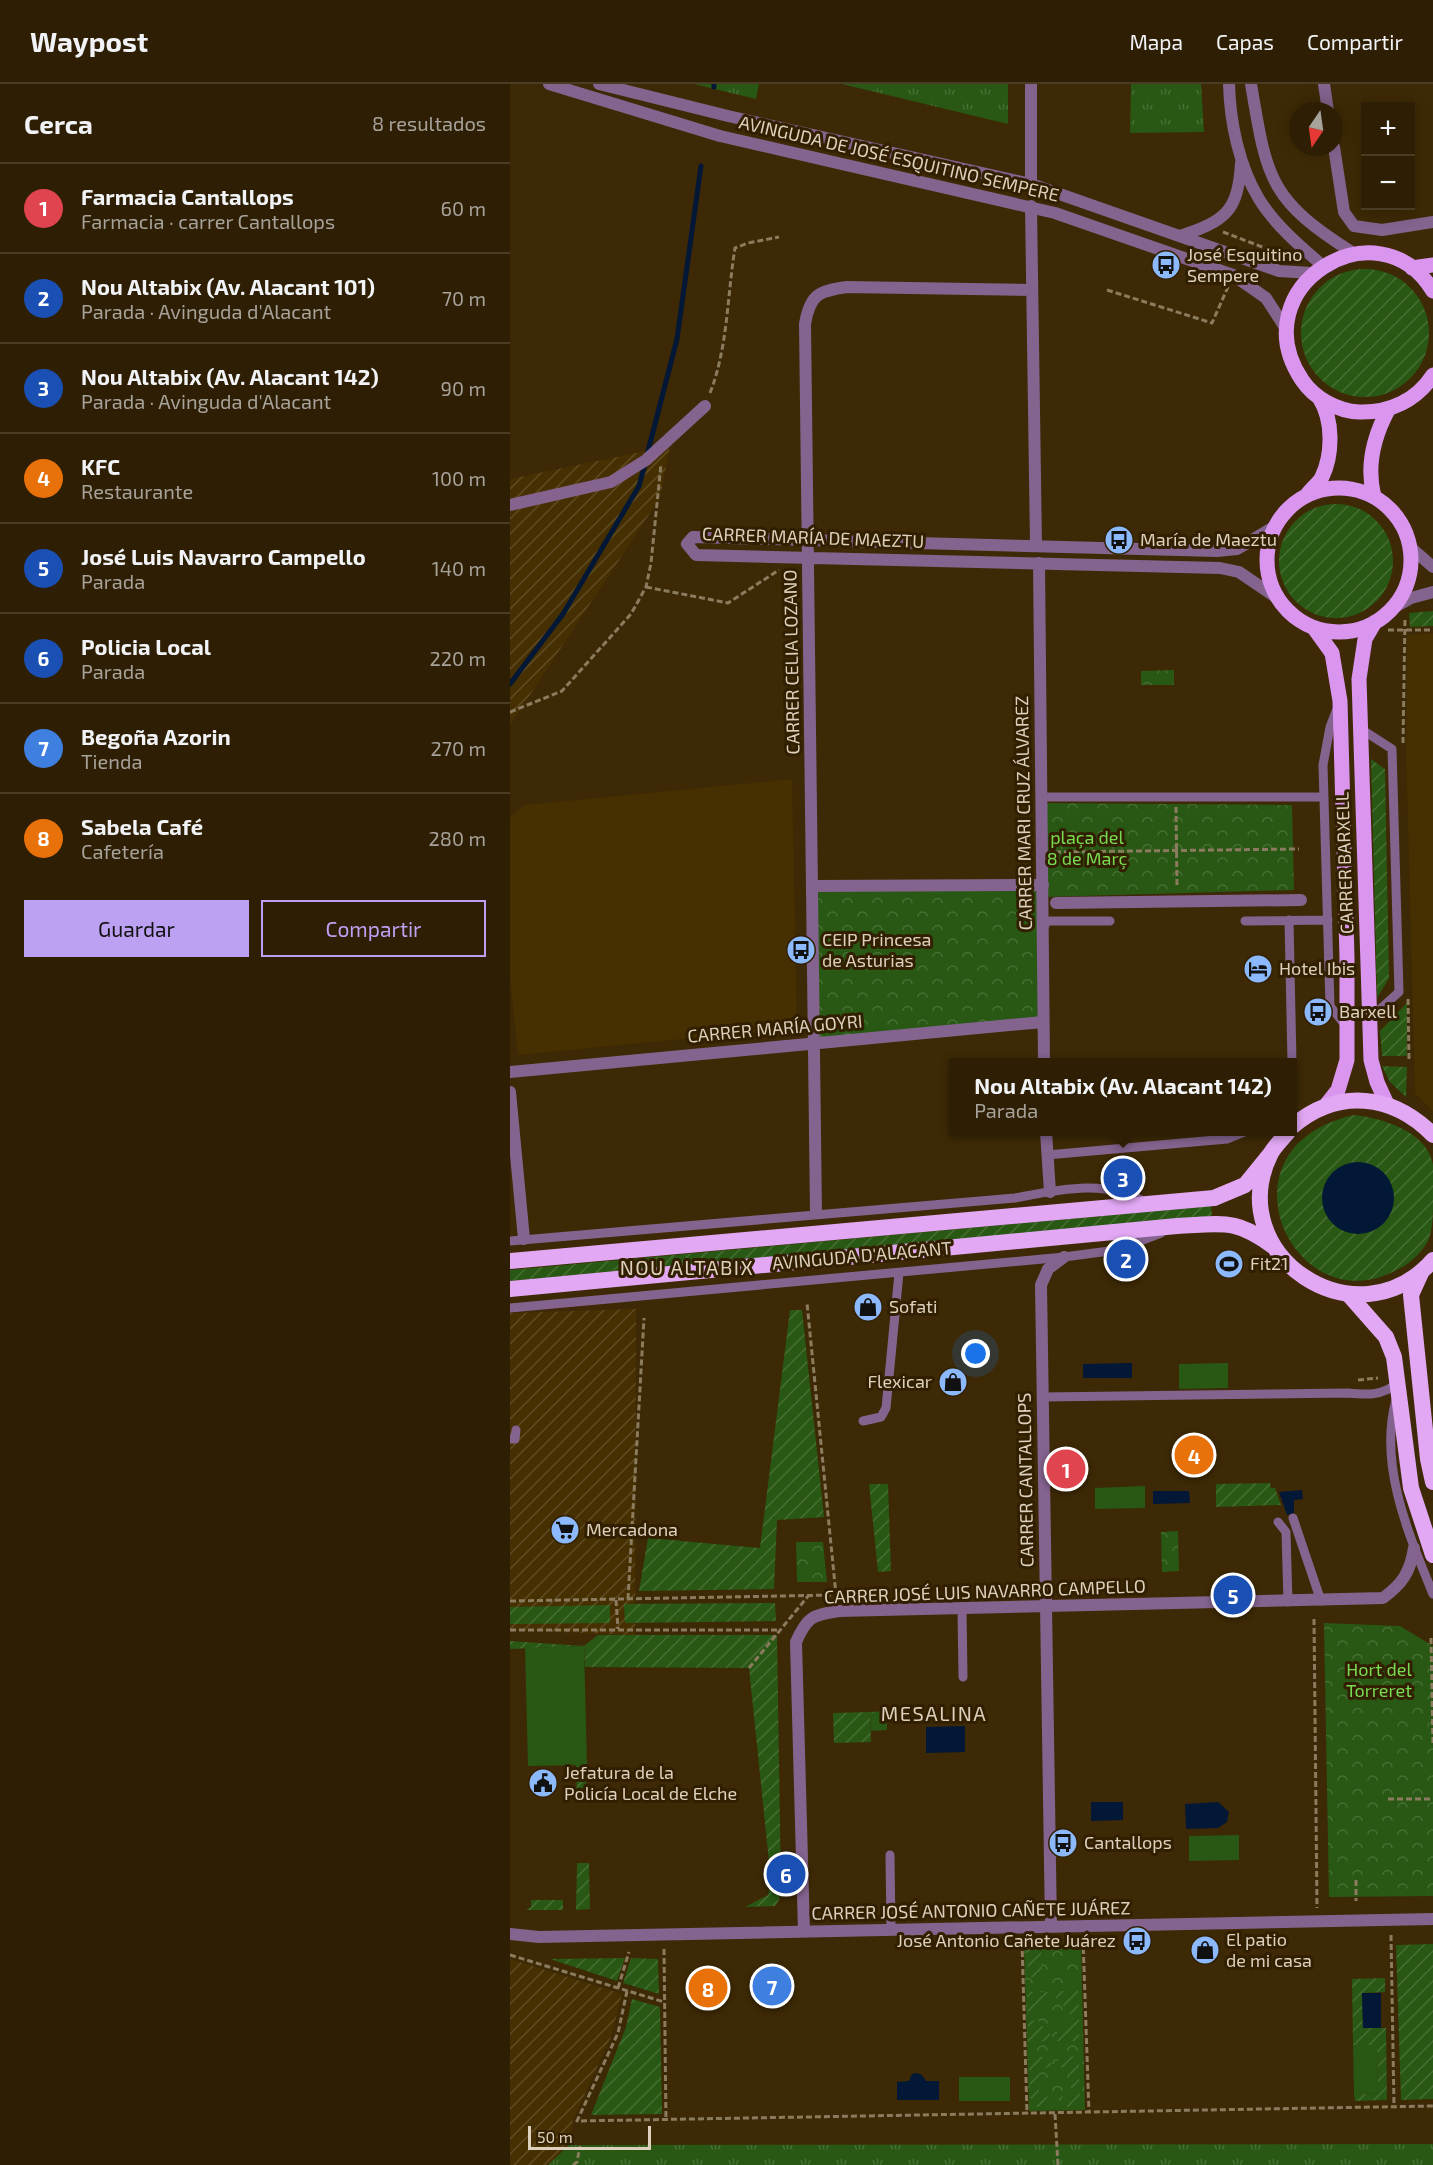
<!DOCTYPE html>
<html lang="es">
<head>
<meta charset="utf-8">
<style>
  :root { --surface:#2e1f04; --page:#36270e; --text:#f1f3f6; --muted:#a7a29a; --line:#493d26; --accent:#bca0f2 }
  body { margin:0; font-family:"Exo 2",sans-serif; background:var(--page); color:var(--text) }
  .controls { position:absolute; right:18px; top:18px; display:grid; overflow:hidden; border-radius:0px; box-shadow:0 3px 15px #0003 }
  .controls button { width:54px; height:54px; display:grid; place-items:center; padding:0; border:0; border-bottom:2px solid var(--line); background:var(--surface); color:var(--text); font:30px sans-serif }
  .compass { position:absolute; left:779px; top:18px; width:54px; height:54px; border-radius:50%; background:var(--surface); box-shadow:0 3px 15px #0003; rotate:193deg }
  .scale { position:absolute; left:18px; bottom:15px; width:123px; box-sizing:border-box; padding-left:6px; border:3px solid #ddd1be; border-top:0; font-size:16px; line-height:21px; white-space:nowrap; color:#ddd1be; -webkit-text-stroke:4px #321f00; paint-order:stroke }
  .you { position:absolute; left:466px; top:1270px; width:21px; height:21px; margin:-15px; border:4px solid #fff; border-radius:50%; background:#1a73e8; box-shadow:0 0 0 9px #1a73e833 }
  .badge { display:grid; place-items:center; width:39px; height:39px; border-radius:50%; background:var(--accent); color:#fff; font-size:20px; font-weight:700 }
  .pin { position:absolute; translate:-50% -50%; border:3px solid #fff; box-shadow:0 2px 6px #0006 }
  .popup { position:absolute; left:439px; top:974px; width:348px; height:78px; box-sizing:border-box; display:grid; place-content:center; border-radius:0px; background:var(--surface); filter:drop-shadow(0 2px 4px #0005); font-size:20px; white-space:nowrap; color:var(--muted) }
  .popup b { font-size:22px; color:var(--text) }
  .popup::after { content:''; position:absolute; left:50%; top:100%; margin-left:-12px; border:12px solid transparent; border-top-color:var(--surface) }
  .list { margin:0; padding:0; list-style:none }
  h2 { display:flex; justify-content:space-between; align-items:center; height:78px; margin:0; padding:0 24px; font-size:26px }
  h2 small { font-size:20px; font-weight:400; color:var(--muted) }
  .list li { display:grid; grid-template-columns:39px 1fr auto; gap:18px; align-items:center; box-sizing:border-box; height:90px; padding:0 24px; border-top:2px solid var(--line) }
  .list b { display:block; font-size:22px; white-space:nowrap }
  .list p { margin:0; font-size:20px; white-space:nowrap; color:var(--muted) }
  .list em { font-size:20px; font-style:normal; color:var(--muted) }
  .actions { display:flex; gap:12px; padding:18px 24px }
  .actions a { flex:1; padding:14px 0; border:2px solid var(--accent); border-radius:0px; text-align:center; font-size:21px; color:var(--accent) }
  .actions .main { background:var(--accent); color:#111 }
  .map { position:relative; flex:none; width:923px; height:2081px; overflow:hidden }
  header { display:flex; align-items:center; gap:36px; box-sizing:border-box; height:84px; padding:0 30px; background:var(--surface); border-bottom:2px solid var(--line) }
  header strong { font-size:28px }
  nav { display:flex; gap:33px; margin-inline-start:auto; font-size:21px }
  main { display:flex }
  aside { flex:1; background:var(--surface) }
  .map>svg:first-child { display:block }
  .built { fill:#462f01 }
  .industrial { fill:url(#industrial-furrows) }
  .grass { fill:url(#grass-tufts) }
  .park { fill:url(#park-crowns) }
  .garden { fill:url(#garden-furrows) }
  .pitch { fill:#285814 }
  .water { fill:#031736 }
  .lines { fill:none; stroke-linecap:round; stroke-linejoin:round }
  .stream { stroke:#031736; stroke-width:5 }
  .path { stroke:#8b7b5f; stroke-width:3; stroke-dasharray:6 3; stroke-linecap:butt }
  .service { stroke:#84638e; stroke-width:9 }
  .pedestrian { stroke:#84638e; stroke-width:12 }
  .minor { stroke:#84638e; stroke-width:12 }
  .tertiary { stroke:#84638e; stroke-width:12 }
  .primary { stroke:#da95ef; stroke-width:15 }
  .trunk { stroke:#e2a8f4; stroke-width:16 }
  .labels { text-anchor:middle; stroke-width:6; stroke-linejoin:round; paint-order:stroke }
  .street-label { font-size:18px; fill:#ddd1be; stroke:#321f00 }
  .poi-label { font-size:18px; fill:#ddd1be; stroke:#321f00; text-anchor:start }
  .park-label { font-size:18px; fill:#78dc52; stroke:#321f00 }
  .neighbourhood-label { font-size:20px; letter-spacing:1.5px; fill:#ddd1be; stroke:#321f00 }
</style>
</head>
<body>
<header>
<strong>Waypost</strong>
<nav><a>Mapa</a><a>Capas</a><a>Compartir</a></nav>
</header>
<main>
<aside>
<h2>Cerca<small>8 resultados</small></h2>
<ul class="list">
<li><span class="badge" style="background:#e0444e">1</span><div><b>Farmacia Cantallops</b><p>Farmacia · carrer Cantallops</p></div><em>60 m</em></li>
<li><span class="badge" style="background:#1a4fb4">2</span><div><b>Nou Altabix (Av. Alacant 101)</b><p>Parada · Avinguda d'Alacant</p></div><em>70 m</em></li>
<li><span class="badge" style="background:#1a4fb4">3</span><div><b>Nou Altabix (Av. Alacant 142)</b><p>Parada · Avinguda d'Alacant</p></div><em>90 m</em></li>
<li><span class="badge" style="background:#e8710a">4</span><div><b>KFC</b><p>Restaurante</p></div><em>100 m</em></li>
<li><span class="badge" style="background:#1a4fb4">5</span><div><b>José Luis Navarro Campello</b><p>Parada</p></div><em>140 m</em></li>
<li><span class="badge" style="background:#1a4fb4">6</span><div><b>Policia Local</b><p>Parada</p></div><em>220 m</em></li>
<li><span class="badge" style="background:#3f7fe0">7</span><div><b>Begoña Azorin</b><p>Tienda</p></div><em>270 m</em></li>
<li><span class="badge" style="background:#e8710a">8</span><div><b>Sabela Café</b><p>Cafetería</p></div><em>280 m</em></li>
</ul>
<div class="actions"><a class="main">Guardar</a><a>Compartir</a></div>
</aside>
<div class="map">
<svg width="923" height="2081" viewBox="0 0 923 2081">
  <defs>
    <pattern id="industrial-furrows" width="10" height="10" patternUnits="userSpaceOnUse" patternTransform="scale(1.5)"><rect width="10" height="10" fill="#462f01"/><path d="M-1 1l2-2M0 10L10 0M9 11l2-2" fill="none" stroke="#604c24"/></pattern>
    <pattern id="grass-tufts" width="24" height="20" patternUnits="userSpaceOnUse" patternTransform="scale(1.5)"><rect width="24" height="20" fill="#285814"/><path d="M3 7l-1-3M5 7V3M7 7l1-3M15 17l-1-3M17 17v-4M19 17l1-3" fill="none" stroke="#476f34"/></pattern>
    <pattern id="park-crowns" width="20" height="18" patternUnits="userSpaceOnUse" patternTransform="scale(1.5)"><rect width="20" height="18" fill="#285814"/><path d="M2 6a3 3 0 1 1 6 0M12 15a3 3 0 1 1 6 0" fill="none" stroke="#476f34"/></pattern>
    <pattern id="garden-furrows" width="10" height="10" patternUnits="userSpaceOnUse" patternTransform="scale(1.5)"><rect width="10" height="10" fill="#285814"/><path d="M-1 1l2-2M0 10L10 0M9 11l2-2" fill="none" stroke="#476f34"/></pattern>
  </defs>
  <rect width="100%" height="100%" fill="#3d2905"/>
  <path class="built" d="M923,549V1028L905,1009L896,663L897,551Z
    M282,695L287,936L274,945L8,971L0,891V733L15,721Z"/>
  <path class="industrial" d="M160,362L150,414L0,641V395Z
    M126,1225L125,1551L0,1546V1229Z
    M0,1875L112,1910L101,1953L63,2036L59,2061L38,2081H0Z"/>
  <path class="grass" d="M184,0H249L246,15Z
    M332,0H498V40Z
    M621,0H691L694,48L620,49Z
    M923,2060V2081H38L59,2061Z"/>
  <path class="park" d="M664,586V601H631V587Z
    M531,719L782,721L784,806L534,813L533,938L305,959L303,802L532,801Z
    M668,1447L669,1487L652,1488L651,1448Z
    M286,1458H313L317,1498H287Z
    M814,1539L890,1542L923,1562V1812L819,1813Z
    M377,1627V1646L361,1647L360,1628Z
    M571,1858L575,2026L519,2027L514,1862Z"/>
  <path class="garden" d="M791 249a64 64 0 1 1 128 0a64 64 0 1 1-128 0Z
    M769 477a57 57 0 1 1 114 0a57 57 0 1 1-114 0Z
    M923,527V542L900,543L899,529Z
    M861,675L875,685L879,894L867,914Z
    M897,919V972H872L870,947Z
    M872,982L897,983L896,1013L880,998Z
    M844,1031C871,1034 918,1047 923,1081C923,1092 923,1106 923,1117C923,1131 923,1145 918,1157C908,1175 892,1185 873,1192C777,1227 706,1062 844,1031Z
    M701,1122L702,1132L0,1197V1186Z
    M280,1226H292L314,1433L267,1436L264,1505L129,1507L138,1454L250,1464Z
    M760,1399L761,1404H765L771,1421L706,1423V1400Z
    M359,1400H378L381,1487L368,1488Z
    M265,1519L266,1537L115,1539L114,1520Z
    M100,1521V1539L0,1540V1523Z
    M88,1551H267L271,1805L269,1816L265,1822L235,1823L258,1811L261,1797L239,1584L75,1583L74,1562L0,1565V1557L74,1562Z
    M360,1628L361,1658L324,1659L323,1629Z
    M66,1681H77L75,1715H67Z
    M67,1779H79L80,1825L66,1826Z
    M21,1816H53V1826H16L21,1823Z
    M923,1860V2015L891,2016L886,1861Z
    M517,1865H531L532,1893H518Z
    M115,1874L107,1897L40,1875Z
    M121,1874L148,1875L149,1910L113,1899Z
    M875,1894V1908L852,1909L853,1944H876L877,2016L845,2017L844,2010L868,2009L867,1961L843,1962L842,1895Z
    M546,1907H568L569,1930H558L553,1921L546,1918Z
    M517,1908H539V1918L532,1922L528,1931L518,1932Z
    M122,1915L150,1923L152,2030L81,2031L116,1943Z
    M569,1934V1957H547V1947L553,1943L558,1935Z
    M528,1936L534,1944L540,1947V1957L518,1958V1937Z
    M569,1972L570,2022L549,2023V2013L561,2012V1984L548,1983V1973Z
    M519,1973H541V1983L529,1984V2012L541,2013L542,2023H521Z"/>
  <path class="pitch" d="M718,1279V1304L669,1305V1280Z
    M635,1402V1424L585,1425V1404Z
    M74,1562L77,1681L18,1682L15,1564Z
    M729,1751V1776L679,1777V1752Z
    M843,1961H867L868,2009L844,2010Z
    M449,1993H500V2017H449Z"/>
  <path class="water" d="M812 1114a36 36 0 1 1 72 0a36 36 0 1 1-72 0Z
    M622,1279V1294H573V1280Z
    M792,1406L793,1415L784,1416V1429L777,1431L769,1408Z
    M643,1407H679L680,1419L643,1420Z
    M455,1642V1668L416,1669V1643Z
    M581,1718H613V1736L581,1737Z
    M708,1718L719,1728L717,1738L708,1744L676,1745L675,1720Z
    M852,1909H871V1944H853Z
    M407,1989L412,1991L416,1997H429V2016H387V1998L399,1997L402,1990Z"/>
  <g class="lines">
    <path class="stream" d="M204,0V3
      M137,371L167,255L191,82
      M0,600L53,530L129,402L135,380"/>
    <path class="path" d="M713,148L768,169L774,166
      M597,206L702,239L718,203
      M200,309C218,263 217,213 225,164L238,159L269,153
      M136,503L218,519L269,486
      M878,546H923
      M0,628L52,607L121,530L136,503L141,479L151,380
      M893,659L895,534
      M666,723L667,804
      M545,768L789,765
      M898,915L899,976
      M848,1296L868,1294
      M118,1515L134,1234
      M106,1516L108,1545
      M0,1517L326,1511L297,1219
      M804,1535L807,1824
      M0,1546H271
      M921,1554L923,1662
      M239,1584L299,1511
      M878,1715H923
      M846,1796V1817
      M881,1851L884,2022
      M573,1855L579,2029
      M512,1858L517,2030
      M154,1865L156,2037
      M0,1871L154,1918
      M108,1904L119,1868
      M117,1907L108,1949L67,2037L923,2022
      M545,2030L548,2081
      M63,2081L67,2078L70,2062"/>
    <path class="service" d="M827,625L820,643L813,681L820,922L836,942
      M851,645L882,665L889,908L859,935
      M531,713H814
      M779,836L782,978
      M735,837L818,836
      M535,841L537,837H600
      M537,1071L717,1055L734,1048
      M0,1157L505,1114C547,1106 598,1094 636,1119
      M0,1224L554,1173L607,1166L651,1149
      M533,1313L838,1309C858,1311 871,1312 888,1299
      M886,1316C868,1381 899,1451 923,1510
      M353,1337L371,1333L376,1324L389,1189
      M0,1355H5L6,1346
      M783,1434L811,1517
      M768,1438L776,1448L778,1518
      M452,1525L453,1593
      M380,1771L381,1846"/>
    <path class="pedestrian" d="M303,802L533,801
      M546,819L791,816"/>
    <path class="minor" d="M719,0C720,38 729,82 749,115C765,141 790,162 812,181
      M741,0C757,96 759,116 845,170
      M814,0L818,27
      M824,63L834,128L844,142L872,146L923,138
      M521,100V0
      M521,122L526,461
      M670,152C715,137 728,128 731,79
      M0,421L101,398L136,376L195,322
      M764,443L727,465L707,467L183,453L177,460L186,471L710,484L729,488L767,514
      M900,463L923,483
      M529,479L534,978
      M883,524L901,514L923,508
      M0,988L533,938
      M0,1008L14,1155
      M536,1048L540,1108
      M306,1129L295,240C300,210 309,207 337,203L521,206
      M541,1843L531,1201L538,1185L554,1173
      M294,1848L286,1558C297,1533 302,1531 329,1527L873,1514C892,1500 900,1489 904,1464
      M0,1850L29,1853L923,1835"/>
    <path class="tertiary" d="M39,0L210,52L545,129L723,191L756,214L776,245
      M89,0L218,32L521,100L769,187L802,189"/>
    <path class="primary" d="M902,184L923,181
      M923,207C868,117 730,203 792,296C804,314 827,327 849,328C880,329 907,316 923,291
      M757 476a72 72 0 1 1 144 0a72 72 0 1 1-144 0Z
      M797,411C801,405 809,399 812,393C823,370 823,336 810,315
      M864,413C856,382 863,354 878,326
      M865,538L855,555L849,595L861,976L867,998L877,1020
      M804,544L822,569L830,617L837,874V976L828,1006L817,1020"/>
    <path class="trunk" d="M783,1042C828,1004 883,1010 923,1051
      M778,1048C773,1054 765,1062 761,1069C710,1171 847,1262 923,1176
      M0,1177L704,1114L735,1101L761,1069
      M911,1189L901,1211L918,1375L923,1398
      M0,1205L667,1142C713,1140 726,1134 764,1163
      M839,1211L876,1253L884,1273L901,1404L923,1471"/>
  </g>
  <defs>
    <g id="bus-disc" transform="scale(1.5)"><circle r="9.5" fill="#8cb9fc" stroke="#321f00"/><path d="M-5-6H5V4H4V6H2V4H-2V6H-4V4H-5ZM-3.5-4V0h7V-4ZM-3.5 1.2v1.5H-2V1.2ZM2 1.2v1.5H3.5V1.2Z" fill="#111"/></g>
    <g id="hotel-disc" transform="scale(1.5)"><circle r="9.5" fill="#8cb9fc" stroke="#321f00"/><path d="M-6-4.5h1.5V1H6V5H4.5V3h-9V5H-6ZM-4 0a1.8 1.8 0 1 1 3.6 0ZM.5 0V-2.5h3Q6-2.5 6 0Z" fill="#111"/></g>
    <g id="stadium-disc" transform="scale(1.5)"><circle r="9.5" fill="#8cb9fc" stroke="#321f00"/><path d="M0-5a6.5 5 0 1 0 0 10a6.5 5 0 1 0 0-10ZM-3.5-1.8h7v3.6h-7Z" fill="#111"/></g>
    <g id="shop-disc" transform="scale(1.5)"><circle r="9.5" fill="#8cb9fc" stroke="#321f00"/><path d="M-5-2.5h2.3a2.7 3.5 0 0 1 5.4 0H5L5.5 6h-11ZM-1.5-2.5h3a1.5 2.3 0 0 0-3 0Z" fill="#111"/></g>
    <g id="supermarket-disc" transform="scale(1.5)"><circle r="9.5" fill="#8cb9fc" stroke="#321f00"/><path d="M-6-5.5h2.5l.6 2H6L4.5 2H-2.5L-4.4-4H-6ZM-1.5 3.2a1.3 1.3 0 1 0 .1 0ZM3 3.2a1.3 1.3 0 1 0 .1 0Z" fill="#111"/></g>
    <g id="civic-disc" transform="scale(1.5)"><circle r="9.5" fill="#8cb9fc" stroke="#321f00"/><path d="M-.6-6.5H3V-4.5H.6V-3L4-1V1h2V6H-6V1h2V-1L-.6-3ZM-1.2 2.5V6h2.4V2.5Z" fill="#111"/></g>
  </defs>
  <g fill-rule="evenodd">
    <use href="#bus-disc" x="656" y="181"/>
    <use href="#bus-disc" x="609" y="456"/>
    <use href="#bus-disc" x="291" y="866"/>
    <use href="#hotel-disc" x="748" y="885"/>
    <use href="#bus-disc" x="808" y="928"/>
    <use href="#stadium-disc" x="719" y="1180"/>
    <use href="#shop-disc" x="358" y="1223"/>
    <use href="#shop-disc" x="443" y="1298"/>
    <use href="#supermarket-disc" x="55" y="1446"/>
    <use href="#civic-disc" x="33" y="1699"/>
    <use href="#bus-disc" x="553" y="1759"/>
    <use href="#bus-disc" x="627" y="1857"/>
    <use href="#shop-disc" x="695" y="1866"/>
  </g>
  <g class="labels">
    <g class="street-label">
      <text transform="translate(389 75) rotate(13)" y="6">AVINGUDA DE JOSÉ ESQUITINO SEMPERE</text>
      <text transform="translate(303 454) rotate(2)" y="6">CARRER MARÍA DE MAEZTU</text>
      <text transform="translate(282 578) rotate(-91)" y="6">CARRER CELIA LOZANO</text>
      <text transform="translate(514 729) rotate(-91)" y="6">CARRER MARI CRUZ ÁLVAREZ</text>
      <text transform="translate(835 779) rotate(-92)" y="6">CARRER BARXELL</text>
      <text transform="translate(265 945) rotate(-5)" y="6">CARRER MARÍA GOYRI</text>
      <text transform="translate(352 1172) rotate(-5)" y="6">AVINGUDA D'ALACANT</text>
      <text transform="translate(516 1396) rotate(-91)" y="6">CARRER CANTALLOPS</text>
      <text transform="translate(475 1508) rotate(-2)" y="6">CARRER JOSÉ LUIS NAVARRO CAMPELLO</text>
      <text transform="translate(461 1827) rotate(-1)" y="6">CARRER JOSÉ ANTONIO CAÑETE JUÁREZ</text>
    </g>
    <g class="poi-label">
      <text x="677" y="177">José Esquitino<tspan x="677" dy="21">Sempere</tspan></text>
      <text x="630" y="462">María de Maeztu</text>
      <text x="312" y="862">CEIP Princesa<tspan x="312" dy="21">de Asturias</tspan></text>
      <text x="769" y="891">Hotel Ibis</text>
      <text x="829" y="934">Barxell</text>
      <text x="740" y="1186">Fit21</text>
      <text x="379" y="1229">Sofati</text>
      <text x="422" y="1304" text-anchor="end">Flexicar</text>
      <text x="76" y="1452">Mercadona</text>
      <text x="54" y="1695">Jefatura de la<tspan x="54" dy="21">Policía Local de Elche</tspan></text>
      <text x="574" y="1765">Cantallops</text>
      <text x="716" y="1862">El patio<tspan x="716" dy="21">de mi casa</tspan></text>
      <text x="606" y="1863" text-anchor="end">José Antonio Cañete Juárez</text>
    </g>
    <g class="park-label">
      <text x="577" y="760">plaça del<tspan x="577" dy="21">8 de Març</tspan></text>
      <text x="869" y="1592">Hort del<tspan x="869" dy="21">Torreret</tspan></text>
    </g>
    <g class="neighbourhood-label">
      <text x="177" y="1191">NOU ALTABIX</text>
      <text x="424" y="1637">MESALINA</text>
    </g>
  </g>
</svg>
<div class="controls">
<button>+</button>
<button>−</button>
</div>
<svg class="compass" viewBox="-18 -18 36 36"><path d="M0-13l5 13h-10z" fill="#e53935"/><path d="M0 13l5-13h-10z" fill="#a7a29a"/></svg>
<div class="scale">50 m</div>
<div class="you"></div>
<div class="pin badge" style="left:556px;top:1385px;background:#e0444e">1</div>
<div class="pin badge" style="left:616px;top:1175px;background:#1a4fb4">2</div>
<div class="pin badge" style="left:613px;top:1094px;background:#1a4fb4">3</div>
<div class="popup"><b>Nou Altabix (Av. Alacant 142)</b>Parada</div>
<div class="pin badge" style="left:684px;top:1371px;background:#e8710a">4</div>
<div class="pin badge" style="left:723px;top:1511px;background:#1a4fb4">5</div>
<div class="pin badge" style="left:276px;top:1790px;background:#1a4fb4">6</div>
<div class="pin badge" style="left:262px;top:1902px;background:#3f7fe0">7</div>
<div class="pin badge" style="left:198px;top:1904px;background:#e8710a">8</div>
</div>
</main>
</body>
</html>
